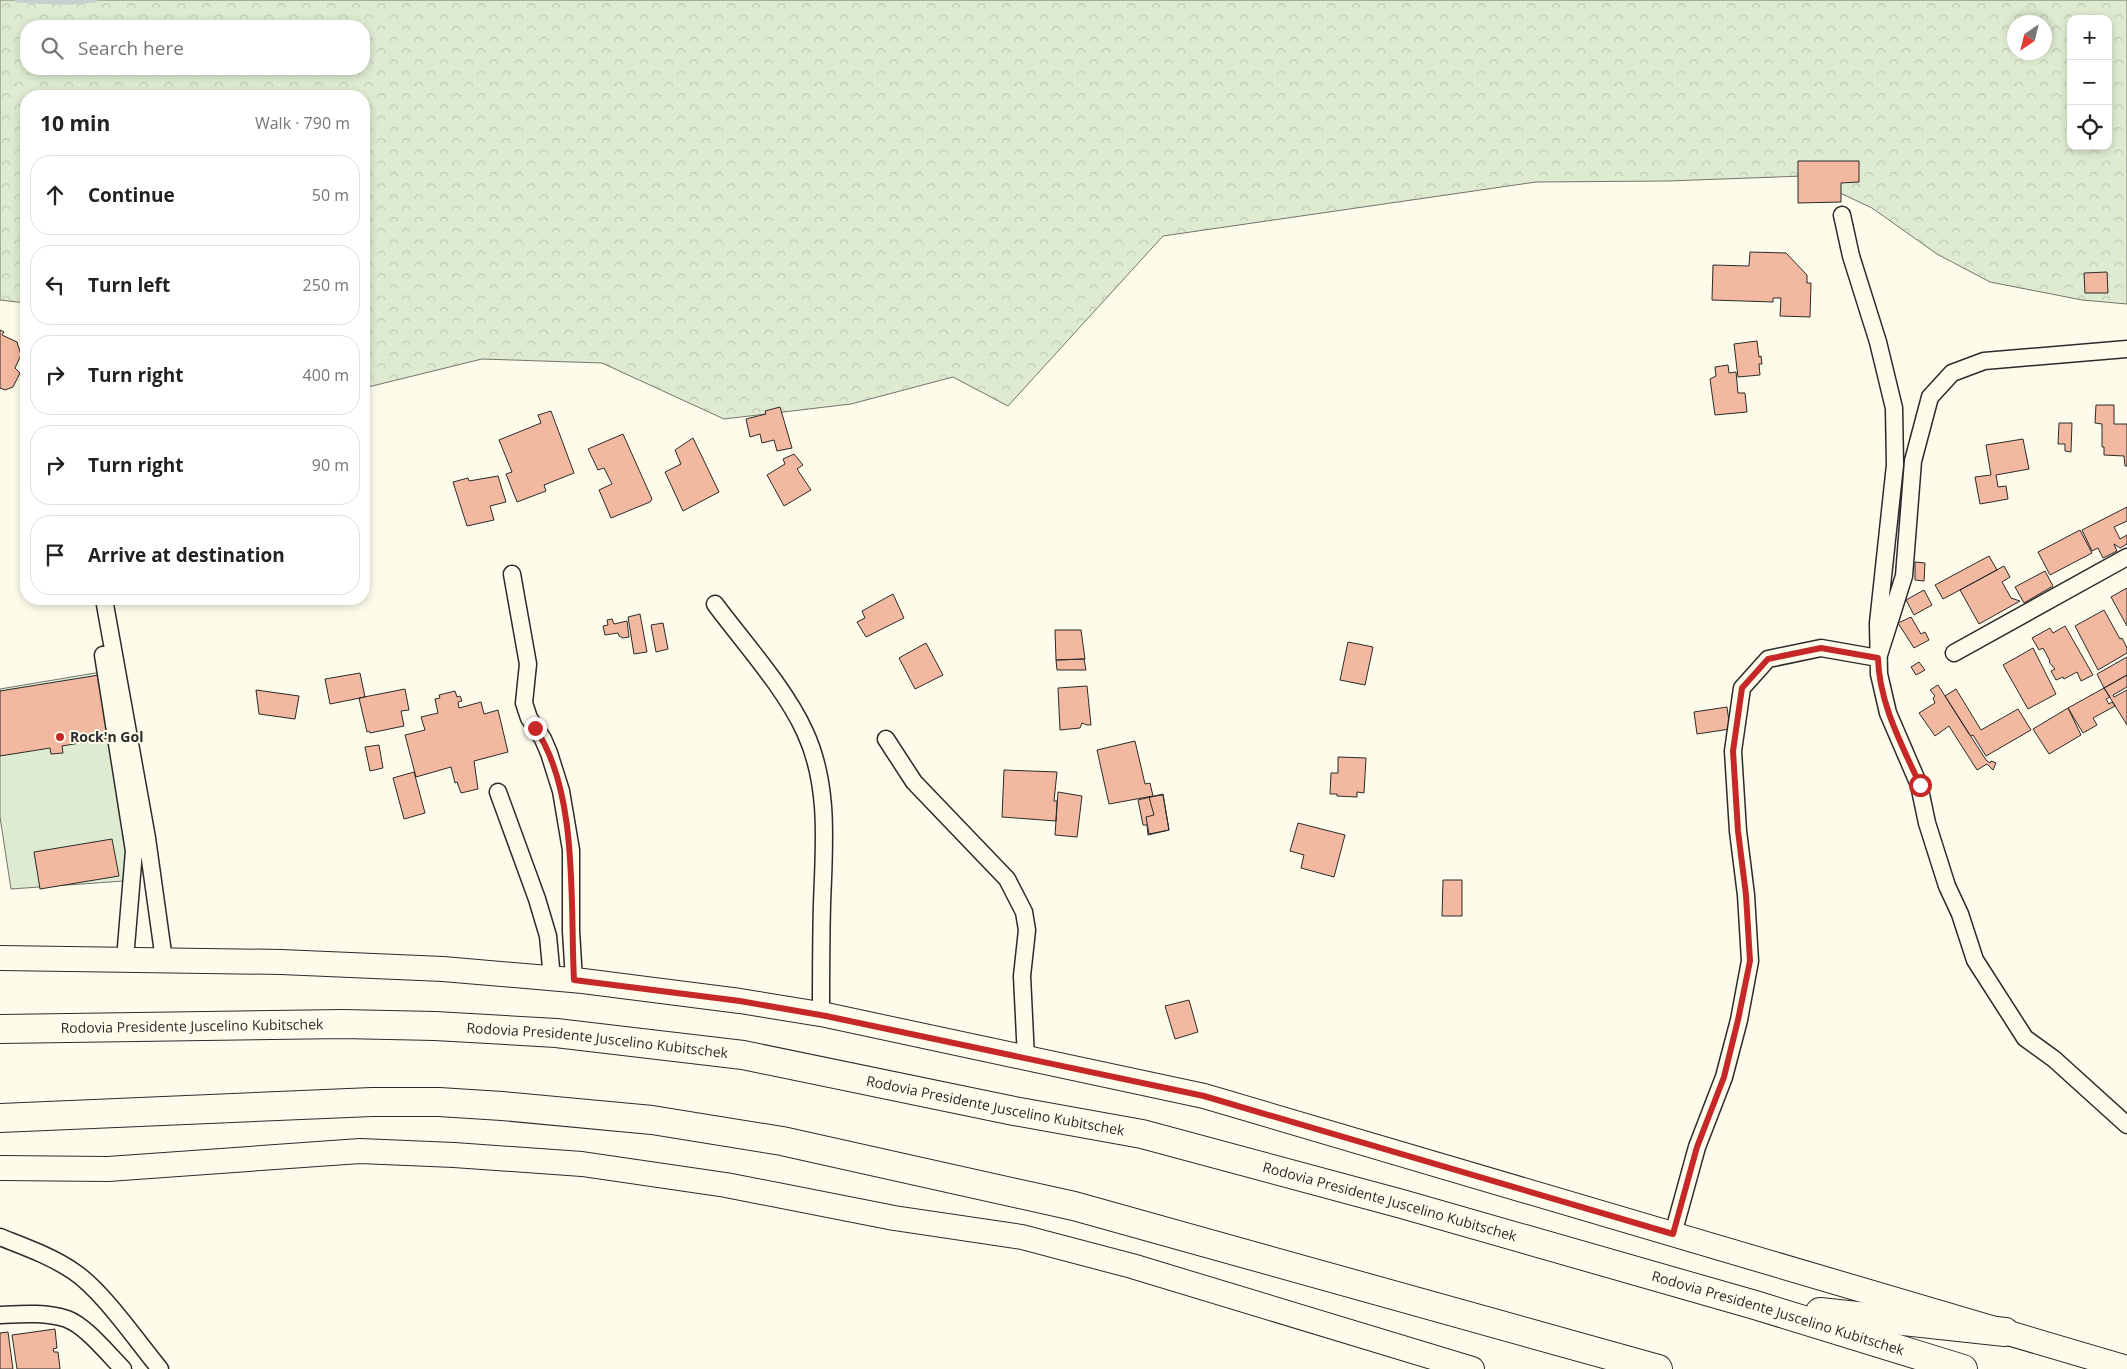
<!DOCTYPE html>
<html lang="en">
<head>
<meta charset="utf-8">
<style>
  :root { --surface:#fff; --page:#f2f2f2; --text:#222; --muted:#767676; --line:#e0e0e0 }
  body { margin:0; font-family:"Open Sans",sans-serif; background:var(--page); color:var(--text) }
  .controls { position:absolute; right:15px; top:15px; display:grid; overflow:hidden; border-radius:10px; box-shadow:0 2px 8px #0003 }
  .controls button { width:45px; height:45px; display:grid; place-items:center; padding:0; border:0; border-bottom:1px solid var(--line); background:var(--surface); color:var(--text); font:25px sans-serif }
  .compass { position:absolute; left:2007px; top:15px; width:45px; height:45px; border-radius:50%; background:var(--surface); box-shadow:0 2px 8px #0003; rotate:215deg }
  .stop { position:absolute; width:15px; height:15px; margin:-11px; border:4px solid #c62828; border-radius:50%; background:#fff }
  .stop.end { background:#c62828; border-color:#fff; box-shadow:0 1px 5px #0008 }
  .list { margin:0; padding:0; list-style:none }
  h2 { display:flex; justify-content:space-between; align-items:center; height:65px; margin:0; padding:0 20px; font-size:21px }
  h2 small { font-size:16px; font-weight:400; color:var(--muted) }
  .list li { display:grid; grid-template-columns:32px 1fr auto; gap:15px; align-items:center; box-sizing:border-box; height:80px; margin:0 10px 10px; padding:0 10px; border:1px solid var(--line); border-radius:20px }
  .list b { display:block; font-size:19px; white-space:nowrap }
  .list em { font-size:16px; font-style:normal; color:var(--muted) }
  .icon { flex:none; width:28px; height:28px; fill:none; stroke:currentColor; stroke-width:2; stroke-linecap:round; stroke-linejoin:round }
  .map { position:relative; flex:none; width:2127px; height:1369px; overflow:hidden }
  .search { position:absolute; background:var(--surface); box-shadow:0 2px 8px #0003; left:20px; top:20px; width:350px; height:55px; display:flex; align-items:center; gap:12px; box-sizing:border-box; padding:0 18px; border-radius:20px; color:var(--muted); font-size:19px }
  .panel { position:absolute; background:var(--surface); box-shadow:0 2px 8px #0003; left:20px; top:90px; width:350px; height:515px; border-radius:20px }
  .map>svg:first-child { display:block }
  .forest { fill:url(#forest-crowns); stroke:#74746e; fill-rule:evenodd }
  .garden { fill:#deebd1; stroke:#74746e }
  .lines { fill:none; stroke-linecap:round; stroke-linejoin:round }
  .stream { stroke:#c7d0d0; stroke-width:5.5 }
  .building { fill:#f2b8a0; stroke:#2b2b2b }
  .minor-casing { stroke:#2b2b2b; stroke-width:19 }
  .secondary-casing { stroke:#2b2b2b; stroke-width:26 }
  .trunk-casing { stroke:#2b2b2b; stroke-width:30 }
  .minor { stroke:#fdfbea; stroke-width:16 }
  .secondary { stroke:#fdfbea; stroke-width:24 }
  .trunk { stroke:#fdfbea; stroke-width:28 }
  .route { stroke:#c62828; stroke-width:6 }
  .poi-dot { fill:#c62828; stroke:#fdfbea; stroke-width:2 }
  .labels { text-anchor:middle; stroke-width:4; stroke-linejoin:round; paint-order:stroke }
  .poi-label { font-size:14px; font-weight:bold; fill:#2b2b2b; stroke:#fdfbea; text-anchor:start }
  .street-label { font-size:14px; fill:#2b2b2b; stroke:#fdfbea }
</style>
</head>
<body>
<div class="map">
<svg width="2127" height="1369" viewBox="0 0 2127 1369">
  <defs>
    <pattern id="forest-crowns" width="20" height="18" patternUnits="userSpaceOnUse" patternTransform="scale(1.25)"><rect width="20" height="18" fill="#deebd1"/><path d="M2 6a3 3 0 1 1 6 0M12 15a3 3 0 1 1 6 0" fill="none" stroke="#bfcab4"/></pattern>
  </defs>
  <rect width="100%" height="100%" fill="#fdfbea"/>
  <path class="forest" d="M0,0H2127V304L2082,300L1990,282L1937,254L1872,208L1804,176L1668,181L1536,182L1163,236L1008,406L953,377L851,404L724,419L602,363L482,359L364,388V96H26V303L0,300ZM2071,19H2108V146H2071ZM2014,22H2044V52H2014ZM26,26H364V69H26Z"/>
  <path class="garden" d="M107,671L138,880L11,889L0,817V689Z"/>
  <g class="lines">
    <path class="stream" d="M18,0L67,2L94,0"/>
  </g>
  <path class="building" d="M1798,161H1859V182L1841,183V202L1798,203Z
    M1750,252L1786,253L1807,275V283H1811L1810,317L1780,316L1781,298H1773V302L1712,300L1713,265L1749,266Z
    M2107,272L2108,293H2085L2084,273Z
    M0,330L4,332L2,335L17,342L21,355L15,368L20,373L13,387L5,390L0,388Z
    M1757,341L1759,357L1761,356L1762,364H1759L1760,375L1738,377L1734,344Z
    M1728,365L1729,373L1736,372L1738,393H1745L1747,412L1715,415L1710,379L1716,376L1715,367Z
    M2096,405H2114V424H2127V466H2125L2124,456L2104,455V447H2102V424L2095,423Z
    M780,407L792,448L777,451L774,440L762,443L760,434L750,437L746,419L766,414L765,411Z
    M551,411L574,473L544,485L546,491L517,502L506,474L512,472L499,440L541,423L538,415Z
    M2059,423H2072L2071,452L2065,451V444H2058Z
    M623,434L652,499L650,502L611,518L599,490L612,484L604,468L598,470L588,449Z
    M693,438L719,492L683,511L665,472L681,464L675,450Z
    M2023,439L2029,469L1996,475L1998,487L2006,486L2008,499L1980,504L1975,477L1991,475L1986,445Z
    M794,454L803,465L797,469L811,490L784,506L767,475L785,464L783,459Z
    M498,476L506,502L490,506L494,520L467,526L453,482L468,478L469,481Z
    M2127,507V521L2114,527L2120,539L2127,535V544L2120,548L2114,544L2117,551L2103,558L2098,548L2092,551L2082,530Z
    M2080,530L2092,553L2050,575L2038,552Z
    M1989,556L1997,570L1943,599L1935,585Z
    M1915,562L1925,563L1924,581L1915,580Z
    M2004,566L2010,577L2002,582L2011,598L2020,601L1979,624L1960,590Z
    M2045,571L2053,586L2024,603L2015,587Z
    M2127,588V626L2111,597Z
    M1924,590L1932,605L1914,615L1906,600Z
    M893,594L904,618L866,637L857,622L865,618L862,611Z
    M2104,610L2120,639L2122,638L2127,648V653L2098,670L2075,626Z
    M640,614L647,652L634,654L628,617Z
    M1911,617L1921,634L1925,632L1929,640L1914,648L1898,623Z
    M612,619L614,624L627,621L629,637L623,638L619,636L618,633L605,635L603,626L608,625L607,620Z
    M663,623L668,649L656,652L651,625Z
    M2065,626L2093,675L2081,681L2077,672L2064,679L2063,677L2056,680L2051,671L2055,669L2049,662L2050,661L2043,648L2039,650L2032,638L2050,628L2053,633Z
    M1055,630H1081L1085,659L1056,660Z
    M1348,642L1373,647L1365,685L1340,680Z
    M926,643L943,675L915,689L899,658Z
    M2033,648L2056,694L2028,709L2003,665Z
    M2127,657V675L2104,688L2097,674Z
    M1084,659L1086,670H1057L1056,660Z
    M1919,662L1925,670L1916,675L1911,667Z
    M360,673L365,697L330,704L325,679Z
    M99,675L110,738L62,746L63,753L51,754L50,748L0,756V691Z
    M2127,675V687L2113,695L2114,697L2127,690V725L2104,688Z
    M1938,685L1986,760L1990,763L1991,761L1996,763L1993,770L1987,764L1977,770L1949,726L1935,736L1919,713L1935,703L1933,698L1935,696L1930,690Z
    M1087,686L1091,725H1087L1082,723L1080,728L1060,730L1058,688Z
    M2104,688L2110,697L2106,699L2109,704L2112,702L2115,706L2093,718L2097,725L2083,733L2068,708Z
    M405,689L409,710L401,711L404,726L370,733L369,731L367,732L359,698Z
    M1956,689L1981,730L2018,709L2031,730L1986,756L1973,735L1971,736L1969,734L1945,696Z
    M256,690L299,696L295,719L259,714Z
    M455,691L457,697L460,696L462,701L458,702L459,708L481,702L484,714L498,710L508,752L474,761L478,789L461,793L457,782L455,783L451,767L416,777L405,735L425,730L421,717L438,713L435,699L440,698L439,695Z
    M1727,707L1730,729L1697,734L1694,712Z
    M2068,708L2081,735L2049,754L2033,729Z
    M1135,741L1145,784L1150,783L1153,796L1109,804L1097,750Z
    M379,745L383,768L370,771L365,747Z
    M1338,757L1366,758L1364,793L1357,792V797L1337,796V794H1330L1331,773H1338Z
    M1004,770L1057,772L1054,801H1057L1056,821L1002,817Z
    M414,772L425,813L404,819L393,778Z
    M1058,792L1082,796L1077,837L1055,835Z
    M1163,794L1169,830L1148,835L1147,825H1143L1138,800Z
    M1163,795L1169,830L1149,834L1146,817L1154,815L1149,797Z
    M1298,823L1345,835L1334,877L1301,868L1304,855L1290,851Z
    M112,839L119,876L40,889L34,852Z
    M1443,880H1462V916H1442Z
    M1189,1000L1198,1032L1175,1039L1165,1006Z
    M55,1329L57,1348L53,1349L54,1352H58L60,1369H17L12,1335Z
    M8,1332L13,1369H0V1333Z"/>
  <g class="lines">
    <g class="minor-casing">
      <path id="minor" d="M1842,215L1851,256L1878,342L1894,408L1895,465L1878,623L1879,674L1888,713L1919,785L1927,823L1947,886L1960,914L1975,960L2025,1038L2054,1059L2127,1125
        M512,574L528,664L524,703L529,718L543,739L549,753L561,791L571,850V931L574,980
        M104,599L147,838L164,960
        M715,604C744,643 785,688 805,732C830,786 824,846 822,904C821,941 821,978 821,1015
        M1954,653L2127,557
        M103,655L134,851L125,959
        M886,739L914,782L1007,879L1024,912L1027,930L1022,976L1026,1058
        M498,792L537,899L548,936L552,978
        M1673,1234L1697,1147L1724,1077L1739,1020L1750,961L1746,895L1738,831L1733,751L1742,688L1768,659L1821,648L1878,658L1904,576L1913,461L1930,397L1952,373L1984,361L2127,349
        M0,1237C25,1247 51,1256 73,1271C103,1291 136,1340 160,1369
        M0,1315C21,1314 46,1312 67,1319C86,1326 108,1354 123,1369"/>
    </g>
    <g class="secondary-casing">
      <path id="secondary" d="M0,958L281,962L443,969L583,981L740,1001L826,1015L1204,1096L2127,1368
        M0,1168L108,1169L360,1151L454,1155L582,1164L726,1185L894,1218L1022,1237L1132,1266L1472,1369"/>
    </g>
    <g class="trunk-casing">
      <g id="trunk">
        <path id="s1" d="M0,1029L342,1024L435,1026L556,1033L743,1055L1014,1111L1142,1134L1402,1204L1755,1305L1963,1369"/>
        <path d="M0,1118L372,1102H439L502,1106L652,1120L782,1141L1074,1206L1658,1369"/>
        <path d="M1820,1312L2005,1332"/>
      </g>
    </g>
    <use href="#minor" class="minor"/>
    <use href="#secondary" class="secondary"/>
    <use href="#trunk" class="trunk"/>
  </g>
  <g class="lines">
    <path class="route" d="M535,728C579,792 570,905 574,980L740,1001L826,1016L1204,1096L1673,1234L1697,1147L1724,1077L1738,1020L1750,961L1746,895L1738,831L1733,751L1742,688L1768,659L1821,648L1878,658C1879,703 1902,745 1920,785"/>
  </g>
  <circle class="poi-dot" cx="60" cy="737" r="5"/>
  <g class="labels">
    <g class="poi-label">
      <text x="70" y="742">Rock'n Gol</text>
    </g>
    <g class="street-label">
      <text dy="5" stroke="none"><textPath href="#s1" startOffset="192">Rodovia Presidente Juscelino Kubitschek</textPath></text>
      <text dy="5" stroke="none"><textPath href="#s1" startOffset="598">Rodovia Presidente Juscelino Kubitschek</textPath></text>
      <text dy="5" stroke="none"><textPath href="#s1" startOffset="1002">Rodovia Presidente Juscelino Kubitschek</textPath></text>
      <text dy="5" stroke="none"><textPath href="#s1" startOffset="1408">Rodovia Presidente Juscelino Kubitschek</textPath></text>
      <text dy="5" stroke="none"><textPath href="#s1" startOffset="1812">Rodovia Presidente Juscelino Kubitschek</textPath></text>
    </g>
  </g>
</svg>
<div class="controls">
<button>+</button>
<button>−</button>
<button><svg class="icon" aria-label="locate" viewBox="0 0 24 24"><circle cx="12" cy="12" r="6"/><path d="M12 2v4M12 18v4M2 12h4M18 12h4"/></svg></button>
</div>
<svg class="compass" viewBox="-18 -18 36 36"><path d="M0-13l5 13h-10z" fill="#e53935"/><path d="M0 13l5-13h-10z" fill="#767676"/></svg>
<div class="stop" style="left:1920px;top:785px"></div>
<div class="stop end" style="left:535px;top:728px"></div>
<div class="search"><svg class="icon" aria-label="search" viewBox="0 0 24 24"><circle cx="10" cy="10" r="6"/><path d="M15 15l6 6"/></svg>Search here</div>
<section class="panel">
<h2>10 min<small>Walk · 790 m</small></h2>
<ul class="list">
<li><svg class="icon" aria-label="ahead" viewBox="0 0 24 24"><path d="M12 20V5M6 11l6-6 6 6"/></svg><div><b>Continue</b></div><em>50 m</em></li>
<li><svg class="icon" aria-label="left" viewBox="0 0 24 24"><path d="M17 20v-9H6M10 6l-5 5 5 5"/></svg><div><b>Turn left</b></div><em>250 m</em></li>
<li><svg class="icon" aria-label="right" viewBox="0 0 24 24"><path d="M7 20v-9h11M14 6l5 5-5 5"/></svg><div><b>Turn right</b></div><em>400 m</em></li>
<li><svg class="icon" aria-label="right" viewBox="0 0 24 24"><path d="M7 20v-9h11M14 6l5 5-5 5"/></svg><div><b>Turn right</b></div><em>90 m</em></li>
<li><svg class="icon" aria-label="arrive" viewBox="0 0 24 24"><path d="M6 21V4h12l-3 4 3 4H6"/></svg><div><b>Arrive at destination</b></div></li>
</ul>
</section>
</div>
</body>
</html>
